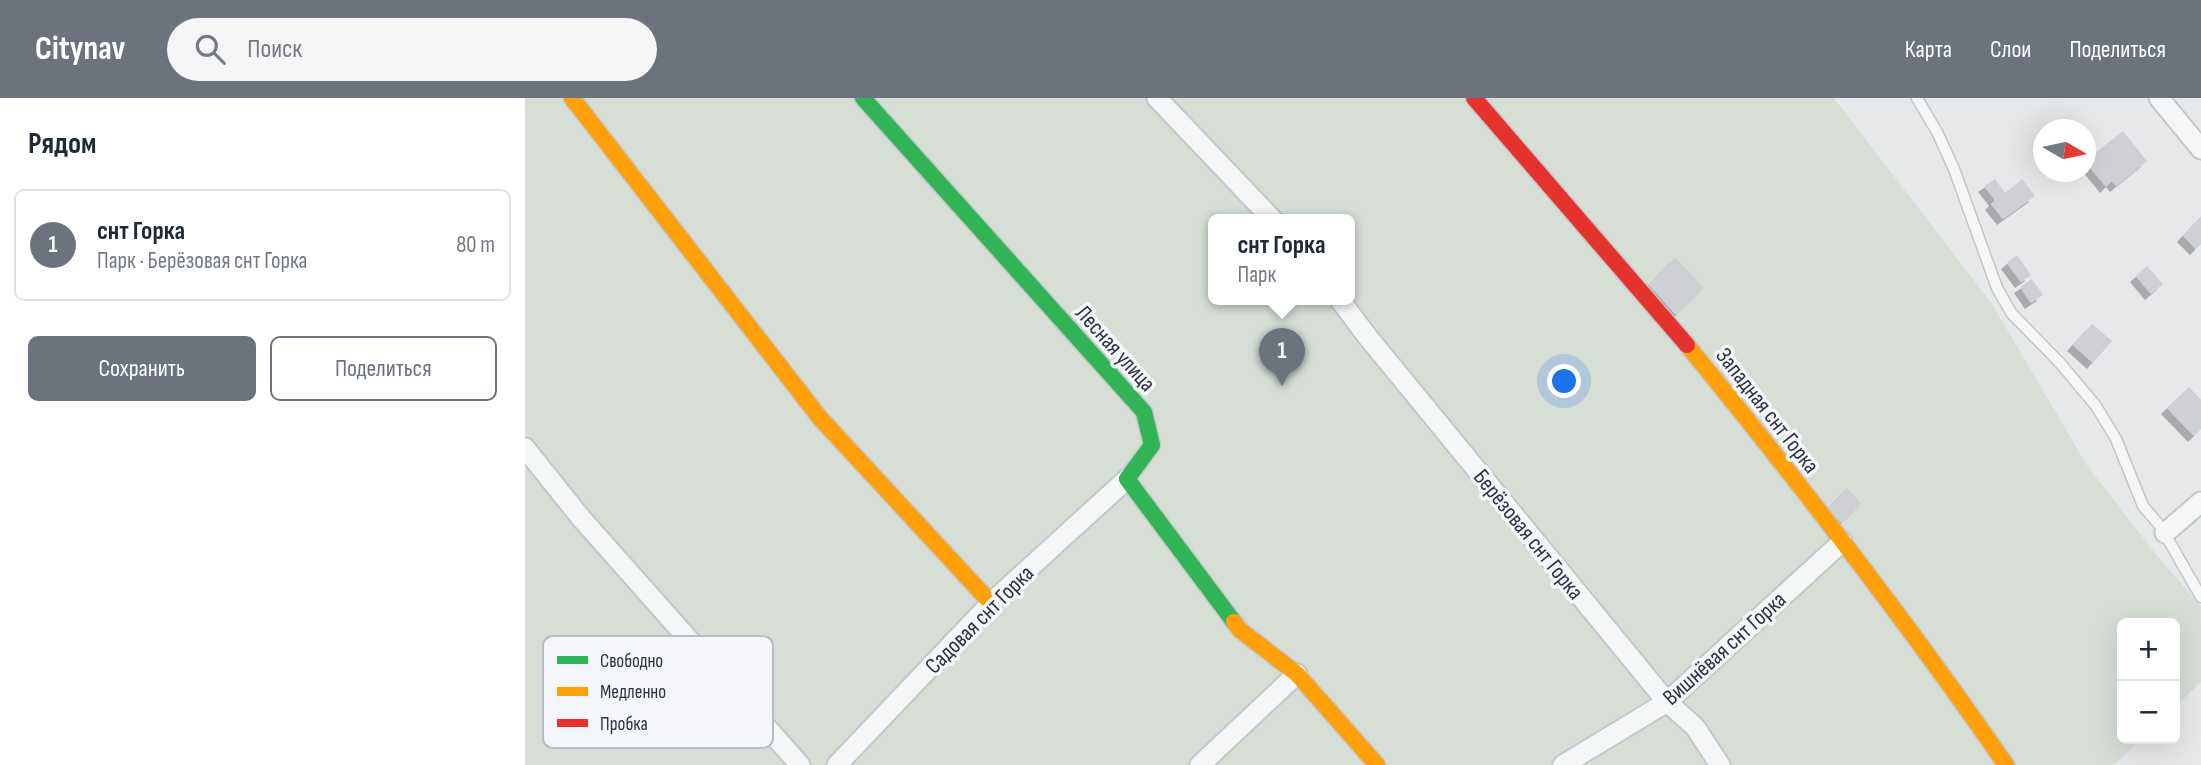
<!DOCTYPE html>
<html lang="ru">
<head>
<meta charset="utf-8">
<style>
  :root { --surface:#fff; --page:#f6f6f7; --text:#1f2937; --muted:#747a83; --line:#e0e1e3; --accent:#6c737f }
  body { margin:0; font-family:"Sofia Sans Condensed",sans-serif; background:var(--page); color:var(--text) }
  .controls { position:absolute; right:21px; bottom:21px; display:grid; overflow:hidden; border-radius:10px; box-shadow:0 7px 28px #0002 }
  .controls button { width:63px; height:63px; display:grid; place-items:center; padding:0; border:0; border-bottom:2px solid var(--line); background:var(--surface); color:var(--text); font:35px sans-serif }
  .compass { position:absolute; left:1508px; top:21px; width:63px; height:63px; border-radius:50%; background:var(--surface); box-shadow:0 7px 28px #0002; rotate:99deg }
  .you { position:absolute; left:1040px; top:284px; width:24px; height:24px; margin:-18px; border:5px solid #fff; border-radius:50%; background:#1a73e8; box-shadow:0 0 0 10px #1a73e833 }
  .badge { display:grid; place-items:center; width:46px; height:46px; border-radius:50%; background:var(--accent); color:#fff; font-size:23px; font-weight:700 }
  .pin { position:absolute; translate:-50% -58px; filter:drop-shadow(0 2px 4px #0008) }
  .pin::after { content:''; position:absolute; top:37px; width:24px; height:21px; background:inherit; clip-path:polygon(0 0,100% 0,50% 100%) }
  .popup { position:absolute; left:683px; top:116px; width:147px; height:91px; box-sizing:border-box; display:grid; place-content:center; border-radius:10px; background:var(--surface); filter:drop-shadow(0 2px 5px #0005); font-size:23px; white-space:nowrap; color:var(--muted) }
  .popup b { font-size:26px; color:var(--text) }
  .popup::after { content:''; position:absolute; left:50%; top:100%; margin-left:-14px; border:14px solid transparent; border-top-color:var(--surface) }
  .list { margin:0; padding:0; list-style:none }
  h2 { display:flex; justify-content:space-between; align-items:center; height:91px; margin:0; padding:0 28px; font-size:30px }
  h2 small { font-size:23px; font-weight:400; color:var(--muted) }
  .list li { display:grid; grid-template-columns:46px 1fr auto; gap:21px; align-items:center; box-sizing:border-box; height:112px; margin:0 14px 14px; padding:0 14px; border:2px solid var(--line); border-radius:10px }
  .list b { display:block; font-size:26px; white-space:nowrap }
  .list p { margin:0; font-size:23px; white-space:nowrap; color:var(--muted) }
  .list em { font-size:23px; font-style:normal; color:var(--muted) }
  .actions { display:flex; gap:14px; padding:21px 28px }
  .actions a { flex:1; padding:16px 0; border:2px solid var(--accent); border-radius:10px; text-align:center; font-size:24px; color:var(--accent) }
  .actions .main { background:var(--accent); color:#fff }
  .icon { flex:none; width:38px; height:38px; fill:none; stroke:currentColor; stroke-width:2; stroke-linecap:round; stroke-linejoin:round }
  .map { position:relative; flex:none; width:1676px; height:667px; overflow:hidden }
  header { display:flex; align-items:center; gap:42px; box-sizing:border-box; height:98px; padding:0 35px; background:var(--accent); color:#fff }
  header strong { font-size:33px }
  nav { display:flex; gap:38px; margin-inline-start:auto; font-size:24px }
  .search { width:490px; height:63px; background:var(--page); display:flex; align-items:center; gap:18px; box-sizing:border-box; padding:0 24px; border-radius:38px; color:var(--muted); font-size:26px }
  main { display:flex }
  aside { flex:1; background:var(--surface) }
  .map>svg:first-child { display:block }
  .green { fill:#d6ded6; fill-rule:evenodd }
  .building { fill:#ced0d3; filter:url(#shadow) }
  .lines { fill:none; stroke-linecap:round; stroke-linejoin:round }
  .lane-casing { stroke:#c4c6c8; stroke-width:13 }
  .street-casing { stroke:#c4c6c8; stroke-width:23 }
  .fast-casing { stroke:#c4c6c8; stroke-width:19 }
  .slow-casing { stroke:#c4c6c8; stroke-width:19 }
  .jam-casing { stroke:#c4c6c8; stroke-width:19 }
  .lane { stroke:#f5f6f7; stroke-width:10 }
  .street { stroke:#f5f6f7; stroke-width:19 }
  .fast { stroke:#30b455; stroke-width:16 }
  .slow { stroke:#ff9f0a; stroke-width:16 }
  .jam { stroke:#e5322d; stroke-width:16 }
  .labels { text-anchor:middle; stroke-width:7; stroke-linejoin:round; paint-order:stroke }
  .street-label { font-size:23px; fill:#2b3445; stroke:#f4f6f9 }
  .key { fill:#f4f6f9; stroke:#b8bcc3; stroke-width:2 }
  .key-label { font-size:19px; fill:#2b3445 }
</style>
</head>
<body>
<header>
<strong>Citynav</strong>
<div class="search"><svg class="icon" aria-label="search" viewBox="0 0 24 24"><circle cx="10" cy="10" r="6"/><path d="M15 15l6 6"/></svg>Поиск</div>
<nav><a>Карта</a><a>Слои</a><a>Поделиться</a></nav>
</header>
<main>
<aside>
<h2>Рядом<small></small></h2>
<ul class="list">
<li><span class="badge">1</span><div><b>снт Горка</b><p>Парк · Берёзовая снт Горка</p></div><em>80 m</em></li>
</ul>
<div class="actions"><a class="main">Сохранить</a><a>Поделиться</a></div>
</aside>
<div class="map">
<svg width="1676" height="667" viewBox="0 0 1676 667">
  <defs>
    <filter id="shadow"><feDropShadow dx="-6" dy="6" stdDeviation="0" flood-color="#0004"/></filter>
  </defs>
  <rect width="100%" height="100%" fill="#e6e8ea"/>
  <path class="green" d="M0,0H1309L1467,206L1563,369L1630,455L1676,509V584L1650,609V525H1597V641H1616L1589,667H0ZM689,122H825V202H689Z"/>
  <path class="building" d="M1598,33L1622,63L1591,88L1587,83L1581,89L1560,63Z
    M1470,81L1480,95L1497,81L1510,98L1478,121L1466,106L1470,102L1459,88Z
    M1676,118V146L1671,151L1658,138Z
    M1492,157L1506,177L1496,184L1482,165Z
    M1150,159L1179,190L1151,217L1124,187Z
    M1622,168L1638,186L1626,196L1611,178Z
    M1507,181L1518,197L1506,205L1495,189Z
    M1567,226L1587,243L1568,265L1548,247Z
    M1664,289L1676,302V331L1669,338L1642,310Z
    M1322,390L1336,406L1317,425L1303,411Z"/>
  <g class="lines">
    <g class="lane-casing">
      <path id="lane" d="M1392,0L1412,34L1429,71L1472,190L1487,216L1535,265L1571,308L1591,341L1618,408L1636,429L1676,499"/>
    </g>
    <g class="street-casing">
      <path id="street" d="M632,0L748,122
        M1634,0L1676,51
        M815,202L842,238L1142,604L1170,629L1195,667
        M0,350L56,420L275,667
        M1640,435L1676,404
        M312,667L466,505L602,381
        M675,667L772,576
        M1038,667L1142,604L1317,444"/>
    </g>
    <g class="fast-casing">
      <path id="fast" d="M338,0L619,314L627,347L602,381L709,524"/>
    </g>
    <g class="slow-casing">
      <path id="slow" d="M47,0L295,320L466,505
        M1162,247C1273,383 1381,522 1481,667
        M709,524L715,532L772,576L852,667"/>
    </g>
    <g class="jam-casing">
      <path id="jam" d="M949,0L1162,247"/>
    </g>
    <use href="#lane" class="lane"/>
    <use href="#street" class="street"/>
    <use href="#fast" class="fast"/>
    <use href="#slow" class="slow"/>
    <use href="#jam" class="jam"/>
  </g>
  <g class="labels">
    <g class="street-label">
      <text transform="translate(591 250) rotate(48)" y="8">Лесная улица</text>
      <text transform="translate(1243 312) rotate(52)" y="8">Западная снт Горка</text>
      <text transform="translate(1004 436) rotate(51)" y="8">Берёзовая снт Горка</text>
      <text transform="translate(454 521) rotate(-45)" y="8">Садовая снт Горка</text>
      <text transform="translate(1199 550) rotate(-42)" y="8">Вишнёвая снт Горка</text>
    </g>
  </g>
  <rect x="18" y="538" width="230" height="112" rx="10" class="key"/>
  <rect x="32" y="558" width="31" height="8" fill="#30b455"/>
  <rect x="32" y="589" width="31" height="9" fill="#ff9f0a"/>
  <rect x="32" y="621" width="31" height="8" fill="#e5322d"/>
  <g class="key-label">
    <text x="75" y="569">Свободно</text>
    <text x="75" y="600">Медленно</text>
    <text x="75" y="632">Пробка</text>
  </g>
</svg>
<div class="controls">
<button>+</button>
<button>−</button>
</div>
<svg class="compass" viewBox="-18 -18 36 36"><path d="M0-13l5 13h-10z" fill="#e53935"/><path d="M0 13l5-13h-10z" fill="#747a83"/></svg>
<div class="you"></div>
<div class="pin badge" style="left:757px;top:288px">1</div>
<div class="popup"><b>снт Горка</b>Парк</div>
</div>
</main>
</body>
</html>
